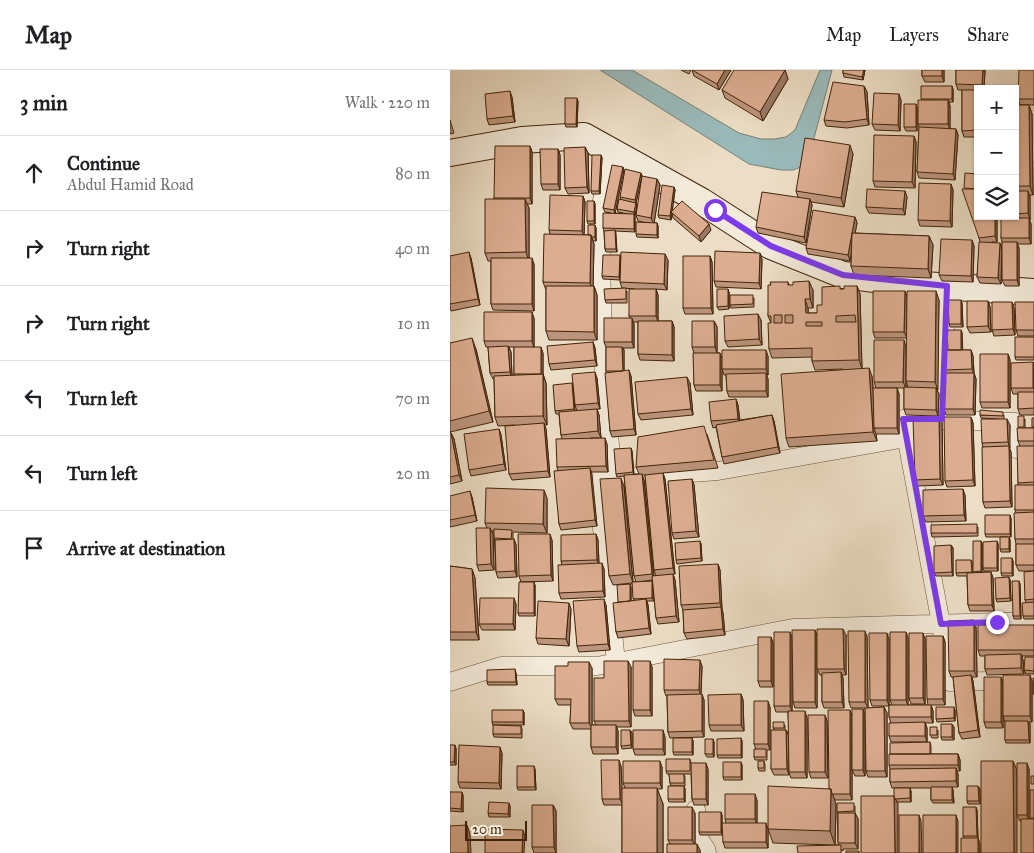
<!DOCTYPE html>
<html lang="en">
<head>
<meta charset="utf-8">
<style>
  :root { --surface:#fff; --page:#f2f2f2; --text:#202124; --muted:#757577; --line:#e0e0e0 }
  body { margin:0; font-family:"IM FELL Great Primer",serif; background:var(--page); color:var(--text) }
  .controls { position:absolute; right:15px; top:15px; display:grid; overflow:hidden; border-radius:0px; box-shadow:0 1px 4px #0004 }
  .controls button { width:45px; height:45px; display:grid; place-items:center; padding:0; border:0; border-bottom:1px solid var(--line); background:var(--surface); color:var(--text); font:25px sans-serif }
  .scale { position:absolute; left:15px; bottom:12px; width:62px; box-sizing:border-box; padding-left:5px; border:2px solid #422408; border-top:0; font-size:14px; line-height:18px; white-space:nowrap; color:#422408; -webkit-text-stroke:4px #f3eada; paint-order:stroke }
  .stop { position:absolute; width:15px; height:15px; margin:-11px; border:4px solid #7c3aed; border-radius:50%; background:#fff }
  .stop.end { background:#7c3aed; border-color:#fff; box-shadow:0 1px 5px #0008 }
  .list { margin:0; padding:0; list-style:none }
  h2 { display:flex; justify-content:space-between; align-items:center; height:65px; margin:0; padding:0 20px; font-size:21px }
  h2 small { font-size:16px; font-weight:400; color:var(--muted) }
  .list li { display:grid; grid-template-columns:32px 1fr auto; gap:15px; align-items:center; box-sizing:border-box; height:75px; padding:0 20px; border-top:1px solid var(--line) }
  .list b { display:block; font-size:19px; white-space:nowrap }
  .list p { margin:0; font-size:16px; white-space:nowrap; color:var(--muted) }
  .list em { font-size:16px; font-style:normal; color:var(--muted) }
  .icon { flex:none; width:28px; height:28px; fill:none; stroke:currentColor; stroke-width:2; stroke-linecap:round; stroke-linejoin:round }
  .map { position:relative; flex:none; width:584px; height:783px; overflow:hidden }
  header { display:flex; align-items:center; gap:30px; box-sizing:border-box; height:70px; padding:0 25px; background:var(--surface); border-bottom:1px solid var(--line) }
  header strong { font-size:24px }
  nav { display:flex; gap:28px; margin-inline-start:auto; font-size:18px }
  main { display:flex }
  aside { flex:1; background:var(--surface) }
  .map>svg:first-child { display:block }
  .water { fill:#9abbbc; stroke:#777f74 }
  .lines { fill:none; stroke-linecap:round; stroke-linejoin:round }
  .street-casing { stroke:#6c5238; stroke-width:19 }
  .secondary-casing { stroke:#422408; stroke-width:28 }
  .street { stroke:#f3eada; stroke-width:18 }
  .secondary { stroke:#f3eada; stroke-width:26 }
  .wall { fill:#bd957d; stroke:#422408; fill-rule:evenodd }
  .shaded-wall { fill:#9a7966; stroke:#422408 }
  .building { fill:#dcad91; stroke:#422408; fill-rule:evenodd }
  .route { stroke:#7c3aed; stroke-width:6 }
</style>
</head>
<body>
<header>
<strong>Map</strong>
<nav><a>Map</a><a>Layers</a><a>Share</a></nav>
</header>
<main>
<aside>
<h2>3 min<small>Walk · 220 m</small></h2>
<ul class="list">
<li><svg class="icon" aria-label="ahead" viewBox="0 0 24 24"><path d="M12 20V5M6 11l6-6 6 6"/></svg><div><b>Continue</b><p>Abdul Hamid Road</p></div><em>80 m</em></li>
<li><svg class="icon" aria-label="right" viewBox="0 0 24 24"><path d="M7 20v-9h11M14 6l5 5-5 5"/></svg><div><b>Turn right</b></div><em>40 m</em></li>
<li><svg class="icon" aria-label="right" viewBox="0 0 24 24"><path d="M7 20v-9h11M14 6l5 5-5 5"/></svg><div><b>Turn right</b></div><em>10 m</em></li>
<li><svg class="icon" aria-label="left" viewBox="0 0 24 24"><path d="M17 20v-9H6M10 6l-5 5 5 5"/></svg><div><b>Turn left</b></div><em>70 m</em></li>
<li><svg class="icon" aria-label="left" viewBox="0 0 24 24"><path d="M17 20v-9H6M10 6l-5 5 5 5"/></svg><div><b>Turn left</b></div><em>20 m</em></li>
<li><svg class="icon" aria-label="arrive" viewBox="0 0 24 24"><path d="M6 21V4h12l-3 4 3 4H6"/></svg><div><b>Arrive at destination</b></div></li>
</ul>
</aside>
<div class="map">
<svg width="584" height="783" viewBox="0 0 584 783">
  <rect width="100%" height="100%" fill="#ecdec6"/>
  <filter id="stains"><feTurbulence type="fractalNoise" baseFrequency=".004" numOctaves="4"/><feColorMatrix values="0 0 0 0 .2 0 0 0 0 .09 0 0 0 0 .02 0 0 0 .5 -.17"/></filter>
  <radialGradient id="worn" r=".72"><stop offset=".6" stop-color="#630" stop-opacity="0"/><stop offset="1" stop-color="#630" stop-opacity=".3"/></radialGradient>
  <path class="water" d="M150,0H182L289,63L311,69H325L336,67L345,60L370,0H382L359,87L351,97L343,100H331L299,94Z"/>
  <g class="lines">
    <g class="street-casing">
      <path id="street" d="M161,80L150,142L154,323L164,409
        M492,349L497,216
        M584,379H566L565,352L453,349L491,554L499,612L584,610
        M166,592L147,410L268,401L456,368
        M0,612L51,596H147L343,558L584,551
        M246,739L248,767L256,779L257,783"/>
    </g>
    <g class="secondary-casing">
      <path id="secondary" d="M0,83L72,70L134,66L251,131L321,176L393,205L473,215L584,222"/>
    </g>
    <use href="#street" class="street"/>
    <use href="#secondary" class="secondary"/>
  </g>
  <path class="wall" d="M231,0H241L239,4Z
    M242,0H281L269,20L244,6Z
    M335,0L338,9L313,51L275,28L272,20Z
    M393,0H415L413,10L394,7L393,3Z
    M472,0H494V12H475L472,6Z
    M506,0H535L534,19H528V67H514L512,61V20H508L506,14Z
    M584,0V35H570L568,29Z
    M414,16L417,22L419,55L397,58L376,56L374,50Z
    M503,19V32H499L500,36V59H506L508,65L505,110L469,108L467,102L469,57L468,54L472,30L471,29Z
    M62,27L65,52L39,55L37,49Z
    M451,30L450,61L425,60L422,54Z
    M128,31L127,57H116L115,54Z
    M565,35H579L582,44L583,125H580V150H579L581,154V174H567L569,178V216H555L552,210V172L551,168L553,148V146H565Z
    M467,37V61H456L454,57Z
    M0,50L4,63L0,64Z
    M464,66L466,72L465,118L425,117L423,111Z
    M80,76L82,82V134H77L79,138V188L84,194V241L43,240L41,234V191H38L35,183L44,129V128Z
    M135,77L138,83L139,123L118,124L115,118Z
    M108,79L110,85V120H93L91,114Z
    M403,84L394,137L361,132L362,135L356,173L308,163L306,157L348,127L346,121Z
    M151,85L152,88L150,124H142L141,121Z
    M174,100L165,143L177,144L168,142L167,139L171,130L170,127L191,103L192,106L186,133L187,136L207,109L210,115L204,153H207L208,156V168L187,167L186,164L197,153L188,151L186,145L187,138L185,145V162L165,161L167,182H156L155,179L154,161L153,158L161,143L155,142L153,138Z
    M501,114L503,120L502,157L470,156L468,150Z
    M224,117L225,120L222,142L261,160L251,172L223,148L222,144L221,150L209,148L208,145Z
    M455,121L457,127L455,145L419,143L416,137Z
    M133,126L135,132L134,165H138L145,155L146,158V171H143L144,174L143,216H144L147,225V270H99L96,261V220L93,212L100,164L99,160Z
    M144,131L145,134V154H138L137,151Z
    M528,146H547V172H542L552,179L551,214L530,213L527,207L530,172L529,168Z
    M405,147L407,153L405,163L479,166L483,175L481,208L404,205L401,196L402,183L400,191L358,184L356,178Z
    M522,170L524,176L523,212L492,211L489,205Z
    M170,185L171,189L170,210L153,209L152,206Z
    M0,186L21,188L30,235L1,241L0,237Z
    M260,186L262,192L263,244H235L233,238Z
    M312,189L311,219L266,217L264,211Z
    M218,190L217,220L206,219L208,225V251H222L224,257V291L190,290L188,284V252H183L184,254V278H173L174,280V301L181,306L186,365L162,367L160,361L156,301V277L154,272L180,248L179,246L185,219L172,218L170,212Z
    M338,212L339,215L363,220V238H358V243H367L372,235L391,219L407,216L410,224L412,298L422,306L424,327L447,318L449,324V364H426L427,371L339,377L336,368L393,299L365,300L362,291V287L322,288L319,279L321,253L318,246L321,215Z
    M177,221V233H156L155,230Z
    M455,221L457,227V268H425L423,262Z
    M279,222V239L269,240L267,237Z
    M304,228V237L281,238L280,235Z
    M489,230L487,320L489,324L488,346L456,345L454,339V318H426L424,312L456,277V317H458L456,311Z
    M538,231L540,237L541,262L520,263L517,257Z
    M584,232V266H568L566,260Z
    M512,233L513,257H500L499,254Z
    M564,238L565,265L544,266L542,260Z
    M84,248V277L93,283V304L96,313L97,355H94L96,359L100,407L62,410L59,404L65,355L48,356L45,347L44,309H43L40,303L38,277H36L34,271ZM59,277H64V305H62L61,282Z
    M311,250L312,275L278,277L275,271Z
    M264,251L267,257V283H270L272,289V321H246L244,315V283L242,277Z
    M511,260L512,263V280H521L523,286L524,303L526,309L525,345H496L494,339L496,303L495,300L498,280Z
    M584,267V290H566L565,287Z
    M143,272L145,278L147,296L101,300L99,294Z
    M0,273L26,279L43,352L0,362Z
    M558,284L560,290V338H532L530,332Z
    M318,286V305H316L318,309V327H279L277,321L276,305H274L272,299Z
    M583,292L584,296V345H570L568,339V324H563L561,318Z
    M147,308L150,339H147L149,345L151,368H141L157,374L158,402H141L147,456L111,460L109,454L108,401L107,397L112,369L111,365L109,344H106L105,341L123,316L125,341H127L125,335Z
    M240,313L243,345L191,350L188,344Z
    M286,329L288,335L290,350L322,345L324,351L330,383L274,394L272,387L266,357L263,358L261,351Z
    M530,345H554V349L560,355L559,378L561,382L562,437L535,438L533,432V377L532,373L549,349L531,348Z
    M489,347L492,353L493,415L467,416L465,410Z
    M521,347L523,353L525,416L497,417L495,411Z
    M584,348V501H569L566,495V474L565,469L566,443L565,440L568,415V413L570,376L568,371V358L575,349V358H582Z
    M49,359L51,365L56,400L21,406L19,400Z
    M0,363H1L4,369L12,411L0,414Z
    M257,364L268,398L213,403L215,409L225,504H223L225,510L229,552L208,554L206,548L203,510L188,512L203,514L204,531H197L198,535L201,564L168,568L166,562L168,532L181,517V531H184L182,513L163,515L159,506L174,416L183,512H186L184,506L174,406L167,407L166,404L181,378L182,381L184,404H189L186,397ZM192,405H195L204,500L206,506H204L194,410Z
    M242,409L244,415L249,467L224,469L222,463Z
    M515,425L516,451L476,452L473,446Z
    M0,426L22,427L27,451L0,457Z
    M97,428V463L63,462V469H64L66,475L67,507L48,508L46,502L44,461H42L43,464L44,500L29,501L27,495L37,458L35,453Z
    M561,448V467H559L560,470V482H551L550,479L558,467H536L535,464Z
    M528,457V466L482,467L481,463Z
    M146,464L148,470L149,493L154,499L155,527L111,529L109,523L112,495L111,491Z
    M102,470L103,511L71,512L69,506Z
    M250,471L251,474L252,491L227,494L226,490Z
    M531,471L532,474V502H541L543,508L544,541H520L518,535L517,506H507L506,503L521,490L523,493V503L524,502Z
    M547,471L548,474V501H534L533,498Z
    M501,475L503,478V506H486L484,503Z
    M563,491V506H552L551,503Z
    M268,494L270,500L272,539L273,543L275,565L237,569L234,563L233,540L231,535Z
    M0,496L22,499L25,508L29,570H0Z
    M584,501V549H574L573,546L576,532L575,530Z
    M559,507L560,510L561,531L547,532L546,529Z
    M569,511L570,514L571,549H564L563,546Z
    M85,515V546H69L68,543Z
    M66,534L65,560H32L29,554Z
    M156,535L160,580L129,582L127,576Z
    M121,539L119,576L88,574L86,568Z
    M584,555V586H572L573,590L574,604L537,605L535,599V586H530L528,580Z
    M526,557L527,607H522L523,611L530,667L512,669L509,663L503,607H501L499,601Z
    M365,560L367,566V638H345L343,632Z
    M340,562L342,568V641L357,648V708H341L339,703V705H324L321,699L324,660L323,658L335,655V660H336L339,665L338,642H326L324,636Z
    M396,565V605H392L393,608L394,638H374L372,632V605H370L367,599Z
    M493,566L495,572V635H481L483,641V653H475L477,658V672H441L439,666L441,653L439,647V636H422L420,630L439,569V635H442L440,630L458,568V635H478L477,629Z
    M321,567L323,573V617H310L308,611Z
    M417,567L418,638L434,637L437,643V707H418L416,701L415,638H401L399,632Z
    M475,569V634H461L459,628Z
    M584,587V604H576L574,600Z
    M118,596L142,598V655H146L144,651L154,608L181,597V657H166L168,661V684H143L141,677V659H123L120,653L121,635H108L105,629Z
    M252,596L251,624L254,630V667L220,668L218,662L217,626H216L214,620Z
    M202,597V646H185L183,640Z
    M66,603L67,615H38L37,612Z
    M551,607L553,613V658H536L534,652Z
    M582,611V652H579L580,654V673H556L555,670V652L553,646Z
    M291,624L293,630L294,661H261L259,655Z
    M320,637V680H317V690H305L304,687L306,679L304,674Z
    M73,640L74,643V655H43L42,652Z
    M505,640V651L487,652L486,649Z
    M375,645L377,651L378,708H361L359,702Z
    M415,645V706H405L402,700Z
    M402,646V730H384L386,734L385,775H389L388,773L387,742L405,736V743L408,749V779H393V781L383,775L323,773L318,759L379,719Z
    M71,656L72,659V668L44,667L43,664Z
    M504,657V670H492L491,667Z
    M180,660L182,663V678L172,679L171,676Z
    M488,660V668H482L480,665Z
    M215,667V685H185L183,679Z
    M242,668L243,671V685H224L223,682Z
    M291,668L292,671V688H268L267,685Z
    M263,669L264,672V687H257L255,684Z
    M480,672L481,676V684H508L510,690V701H506L508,704V717H502L503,720L504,733H483L481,730V718H442L440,712V699L439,695Z
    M0,675L6,678V695H0Z
    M52,683L51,719L10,718L8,712Z
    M240,689L241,693L258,699V735H244L242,729L241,704H234L235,707V716H221L220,713L219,704H217L216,701Z
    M314,691L315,695V701H309L308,698Z
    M291,692L292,695V710H274L273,707Z
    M171,696L172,725L175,718L173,713L212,697V719H207L213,734V783H172V735H154L152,729Z
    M85,699L86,720H68L67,717Z
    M579,699V749H581L584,720V783L571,751H570L567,745Z
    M234,716L235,719V732H219L218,729Z
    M528,716L530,719V734H518L517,731Z
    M461,721V732H447L448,734L444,726Z
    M0,722L13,725V742L0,741Z
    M307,730V753L318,759V778H275L273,772L276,753L275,749Z
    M59,733L60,736V747H39L38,743Z
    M103,735L106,741V783H84L82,777Z
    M526,737L527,740L528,768L530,774V783L514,768L513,766Z
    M271,742L272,745V765H250L249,762Z
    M245,743V774L250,780V783L220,774L218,770Z"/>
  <path class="shaded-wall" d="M275,0H281L269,20L267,14Z
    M335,0L338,9L313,51L310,42Z
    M414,0H415L413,10L412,7Z
    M492,0H494V12L492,6Z
    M533,0H535L534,19L532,15Z
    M414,16L417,22L419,55L417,49Z
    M502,16L503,19V32L502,29Z
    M60,21L62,27L65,52L63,46Z
    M449,24L451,30L450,61L448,55Z
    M127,28L128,31L127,57L126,54Z
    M498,30L500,36V60L498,54Z
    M466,34L467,37V61L466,57Z
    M579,35L582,44L583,125L580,116Z
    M506,59L508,65L505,110L503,104Z
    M464,66L466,72L465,118L462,112Z
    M400,75L403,84L394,137L391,128Z
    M80,76L82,82V134L80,128Z
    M135,77L138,83L139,123L137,117Z
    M108,79L110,85V120L108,114Z
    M151,85L152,88L150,124L149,121Z
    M173,97L174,100L165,144L164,140Z
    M191,103L192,106L186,133L185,130Z
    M207,109L210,115L204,154L201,148Z
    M501,114L503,120L502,157L500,151Z
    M224,117L225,120L221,150L220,146Z
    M455,121L457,127L455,145L453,139Z
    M578,121L580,127V150L578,143Z
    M133,126L135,132L134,167L132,161Z
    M75,129L79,138V191L76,182Z
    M360,129L362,135L356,173L354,167Z
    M144,131L145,134V154L144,151Z
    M186,133L187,136L185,145L184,142Z
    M184,144L185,147V162L184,159Z
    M545,146H547V172L545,166Z
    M405,147L407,153L400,191L398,185Z
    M579,148L581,154V174L579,168Z
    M207,153L208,156V168L207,165Z
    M259,154L261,160L251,172L249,166Z
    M145,155L146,158V171L145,167Z
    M165,160L166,163L167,182L166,179Z
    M141,165L144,174L143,221L140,213Z
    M479,166L483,175L481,208L478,199Z
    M522,170L524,176L523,212L521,206Z
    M567,172L569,178V216L567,210Z
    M550,173L552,179L551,214L548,208Z
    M19,182L21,188L30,235L28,229Z
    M310,183L312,189L311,219L309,213Z
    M215,184L218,190L217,220L214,214Z
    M170,185L171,189L170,210L169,207Z
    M260,186L262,192L263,244L261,238Z
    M82,188L84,194V241L82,234Z
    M359,211L363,220V238L360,229Z
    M144,216L147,225V270L144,262Z
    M407,216L410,224L412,299L409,290Z
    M206,219L208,225V252L206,246Z
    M278,219L279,222V239L278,236Z
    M455,221L457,227V268L454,262Z
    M486,221L489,230L488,320L485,312Z
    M355,229L358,238L359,252L356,243Z
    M511,230L512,233L513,257L511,254Z
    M538,231L540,237L541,262L538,256Z
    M562,232L564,238L565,265L563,259Z
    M82,242L84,248V278L82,271Z
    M308,244L311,250L312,275L309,269Z
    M182,248L184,254V278L182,272Z
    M222,251L224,257V291L222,285Z
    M264,251L267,257V283L265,277Z
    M511,260L512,263L513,284L511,281Z
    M22,268L26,279L43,352L39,341Z
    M454,270L456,277V318L453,312Z
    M143,272L145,278L147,296L145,290Z
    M58,276L61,282L62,308L60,302Z
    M91,277L93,283V310L91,304Z
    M172,277L174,280V305L173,301Z
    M316,280L318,286V305L316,299Z
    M521,280L523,286L524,305V303L526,309L525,345L523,339L524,305L522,299Z
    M270,283L272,289V321L270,315Z
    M558,284L560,290V338L558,332Z
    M583,292L584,296V319L583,318Z
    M419,298L422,306L426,358H424L426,364L427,371L423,362Z
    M179,300L181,306L186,365L184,359Z
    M145,302L147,308L150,339L148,333Z
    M316,303L318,309V327L316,321Z
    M93,304L96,313L97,355L93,346Z
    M237,307L240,313L243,345L241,339Z
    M122,313L123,316L125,342L124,339Z
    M447,318L449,324V364L447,358Z
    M486,318L489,324L488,346L486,340Z
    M286,329L288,335L290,355L288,349Z
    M147,339L149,345L151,368L148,361Z
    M322,345L324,351L330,383L328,377Z
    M489,347L492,353L493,415L490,409Z
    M521,347L523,353L525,416L523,410Z
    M557,349L560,355V378L558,372Z
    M94,353L96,359L100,407L98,401Z
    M49,359L51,365L56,400L54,394Z
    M1,363L4,369L12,411L9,405Z
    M155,368L157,374L158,402L156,396Z
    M559,376L561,382L562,437L560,431Z
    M181,378L182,381L184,405L183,402Z
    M140,398L142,404L147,456L145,450Z
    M213,403L215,409L225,504L223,498Z
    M192,404L194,410L204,510L202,504Z
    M171,408L174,416L183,513L180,504Z
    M242,409L244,415L249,467L246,461Z
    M513,419L515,425L516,451L514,445Z
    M94,420L97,428V463L93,454Z
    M20,421L22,427L27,451L25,445Z
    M560,445L561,448V467L560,464Z
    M40,458L43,464L44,500L41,494Z
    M100,464L102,470L103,511L101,505Z
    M146,464L148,470L149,496L147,490Z
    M559,467L560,470V482L559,479Z
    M64,469L66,475L67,507L65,501Z
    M250,471L251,474L252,491L251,488Z
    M531,471L532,474V505L531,501Z
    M547,471L548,474V501L547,498Z
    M501,475L503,478V506L502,502Z
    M562,488L563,491V506L562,503Z
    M152,493L154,499L155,527L153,521Z
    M268,494L270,500L272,539L270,533Z
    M22,499L25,508L29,570L26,562Z
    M541,502L543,508L544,541L542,535Z
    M223,504L225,510L229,552L226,546Z
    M559,507L560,510L561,531L560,528Z
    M202,511L203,514L204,531L202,528Z
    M569,511L570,514L571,549L570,546Z
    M84,512L85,515V546L84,543Z
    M180,514L181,517V535L180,532Z
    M64,528L66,534L65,560L63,554Z
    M154,529L156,535L160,580L158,574Z
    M196,529L198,535L201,564L199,558Z
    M119,533L121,539L119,576L116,569Z
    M271,537L273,543L275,565L273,559Z
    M524,550L526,557L527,607L524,601Z
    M393,559L396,565V605L394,599Z
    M365,560L367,566V638L365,632Z
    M415,561L417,567L418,638L415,632Z
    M340,562L342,568V642L340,636Z
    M456,562L458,568V636L456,630Z
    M437,563L439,569V636L437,630Z
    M473,563L475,569V634L473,628Z
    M493,566L495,572V635L493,629Z
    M321,567L323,573V617L321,611Z
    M571,584L573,590L574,604L571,598Z
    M250,590L252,596L251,626L249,620Z
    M178,591L181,597V657L179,651Z
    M200,591L202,597V646L200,640Z
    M139,592L142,598V659L139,653Z
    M65,599L66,603L67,615L66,612Z
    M391,602L393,608L394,638L392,632Z
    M521,605L523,611L530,667L528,660Z
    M580,605L582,611V652L580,646Z
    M551,607L553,613V658L551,652Z
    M252,624L254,630V667L252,661Z
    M291,624L293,630L294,661L291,655Z
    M318,631L320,637V680L318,674Z
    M481,635L483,641V653L481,647Z
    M434,637L437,643V707L435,701Z
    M504,637L505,640V651L504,648Z
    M413,639L415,645V706L413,700Z
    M73,640L74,643V655L73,652Z
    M400,640L402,646V730L400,724Z
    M355,641L357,648V708L355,702Z
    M375,645L377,651L378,708L375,702Z
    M578,651L580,654V673L579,670Z
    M475,652L477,658V672L475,666Z
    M502,654L504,657V670L502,667Z
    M166,655L168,661V684L166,677Z
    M180,660L182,663V678L181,675Z
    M213,660L215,667V685L213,679Z
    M336,660L339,666V705L337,699Z
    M242,668L243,671V685L242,682Z
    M291,668L292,671V688L291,685Z
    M263,669L264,672V687L263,684Z
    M5,675L6,678V695L4,692Z
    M50,677L52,683L51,719L49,713Z
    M508,684L510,690V701L508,695Z
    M169,690L171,696L173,735L170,729Z
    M210,691L212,697V719L210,713Z
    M563,691L567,700V783H564Z
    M291,692L292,695V710L291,707Z
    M256,693L258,699V735L256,729Z
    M577,693L579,699V751L577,745Z
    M84,696L85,699L86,720L85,717Z
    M506,698L508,704V717L506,711Z
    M234,716L235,719V732L234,729Z
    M528,716L530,719V734L529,731Z
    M502,717L503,720L504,733L502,730Z
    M207,718L213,734V783H207Z
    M460,718L461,721V732L460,728Z
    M381,719L386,734L385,775L380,761Z
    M12,722L13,725V742L11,739Z
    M305,724L307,730V756L305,749Z
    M444,726L448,734V783H445Z
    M59,733L60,736V747L58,744Z
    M103,735L106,741V783L104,777Z
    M242,737L245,743V776L242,770Z
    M526,737L527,740L528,769L527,766Z
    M271,742L272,745V765L271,762Z
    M405,743L408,749V779L405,773Z
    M469,745L471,751L472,783H469Z
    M506,745L508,751V783H506Z
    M316,753L318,759V778L316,772Z
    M17,755L20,764L21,783H18Z
    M73,760L75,766L74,783H72Z
    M528,768L530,774V783H528Z
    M247,774L250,780V783H247Z"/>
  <path class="building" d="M242,0H275L267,14Z
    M284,0H335L310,42L272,20Z
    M393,0H414L412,7L393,3Z
    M472,0H492V6H472Z
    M506,0H533L532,15L506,14Z
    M569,0H584V29H568Z
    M383,12L414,16L417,49L395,52L374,50Z
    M471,16H502V29H471Z
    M512,20H528V60L512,61Z
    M60,21L63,46L37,49L35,24Z
    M424,23L449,24L448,55L422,54Z
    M115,28H127L126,54H115Z
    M468,30H498V54H468Z
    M454,34H466V57H454Z
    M565,35H579L580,116H565Z
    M469,57L506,59L503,104L467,102Z
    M424,65L464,66L462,112L423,111Z
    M355,68L400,75L391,128L346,121Z
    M45,76H80V128H44Z
    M135,77L137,117L115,118L114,78Z
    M90,79H108V114H91Z
    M142,85H151L149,121H141Z
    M162,95L173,97L164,140L153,138Z
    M175,99L191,103L185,130L170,127Z
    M515,103L528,104V119L514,118Z
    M192,106L207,109L201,148L186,145Z
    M469,113L501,114L500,151L468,150Z
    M212,115L224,117L220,146L208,145Z
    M417,119L455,121L453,139L416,137Z
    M512,119H528V146H545V166L529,168Z
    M565,121H578V143L565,144Z
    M312,122L360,129L354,167L306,157Z
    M100,125L133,126L132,161L99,160Z
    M35,129H75L76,182L35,183Z
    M169,129L186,133L184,142L167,139Z
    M137,131H144V151H137Z
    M232,131L259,154L249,166L221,142Z
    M363,140L405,147L398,185L356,178Z
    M153,143L184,144V159L153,158Z
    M551,148H579V168H551Z
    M186,152L207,153V165L186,164Z
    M138,155H145V167H142L141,165H138Z
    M165,160L166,179H155L154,161Z
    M402,163L479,166L478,199L401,196Z
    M94,164L141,165L140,213L93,212Z
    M491,169L522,170L521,206L489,205Z
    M529,172L550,173L548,208L527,207Z
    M552,172H567V210H552Z
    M265,181L310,183L309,213L264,211Z
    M19,182L28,229L0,234V186Z
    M171,182L215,184L214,214L170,212Z
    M153,185H170L169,207L152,206Z
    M233,186H260L261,238H233Z
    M41,188H82V234H41Z
    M359,211L360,229H355L356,243H367V235H372V217L390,216V219H394V216H407L409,290L362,291V278L319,279L318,253H321V246H318V215H321L320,212H338V215H343V212ZM324,245H332V253H324ZM335,245H343V253H335ZM405,245L406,252H386V246ZM356,252H372V256H356Z
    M96,216H144V262L96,261Z
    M176,218V229L155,230L154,219Z
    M179,219H206V246H179Z
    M267,219H278V236L267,237Z
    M423,221H455L454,262H423Z
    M457,221H486L485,312L456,311Z
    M280,225H303V234L280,235Z
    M498,230H511V254H499Z
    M517,231H538V256L517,257Z
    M542,232H562L563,259L542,260Z
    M565,232H584V260H566Z
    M34,242H82V271H34Z
    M308,244L309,269L275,271L274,246Z
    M154,248H182V272H154Z
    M188,251H222V285L188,284Z
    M242,251H264L265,277H242Z
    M497,260H511V280H498Z
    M565,267H584V287H565Z
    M22,268L39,341L0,351V273Z
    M424,270H454L453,312H424Z
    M143,272L145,290L99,294L97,276Z
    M58,276L60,302L40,303L38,277Z
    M64,277H91V304H64Z
    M156,277H172L173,301H156Z
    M272,280H316V299H272Z
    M495,280H521L522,299L495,300Z
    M243,283H270V315H244Z
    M530,284H558V332H530Z
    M583,292V318H561V293Z
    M419,298L423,362L336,368L331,304Z
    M179,300L184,359L160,361L155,303Z
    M145,302L148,333L125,335L122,304Z
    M316,303V321H277L276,304Z
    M495,303H524L523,339H494Z
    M93,304V346L45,347L44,306Z
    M237,307L241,339L188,344L185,312Z
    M122,313L124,339L105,341L103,315Z
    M454,317L486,318V340L454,339Z
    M423,318H447V358H424Z
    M568,322H584V338L568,339Z
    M286,329L288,349L261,351L259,332Z
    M147,339L148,361L111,365L109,342Z
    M530,340L553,342V346L530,345Z
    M322,345L328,377L272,387L266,355Z
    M568,346H574V357H568Z
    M489,347L490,409L465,410L463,348Z
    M494,347H521L523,410L495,411Z
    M582,348H584V357H582Z
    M531,349H557L558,372L532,373Z
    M94,353L98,401L59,404L55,356Z
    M254,356L264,390L186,397L188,367Z
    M567,358H584V371H568Z
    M49,359L54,394L19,400L14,364Z
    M0,363H1L9,405L0,407Z
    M155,368L156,396L107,397L106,369Z
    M559,376L560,431L533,432L532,377Z
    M567,376H584V412L568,413Z
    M181,378L183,402L166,404L164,379Z
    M140,398L145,450L109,454L104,401Z
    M213,403L223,498L204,500L195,405Z
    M192,404L202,504L184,506L174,405Z
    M171,408L180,504L159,506L150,409Z
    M242,409L246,461L222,463L218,411Z
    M565,415H584V440H565Z
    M36,418L94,420L93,454L35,453Z
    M513,419L514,445L473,446V420Z
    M20,421L25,445L0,450V426Z
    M584,442V469H565L564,443Z
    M535,445H560V464H535Z
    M527,454V463H481V455Z
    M26,458H40L41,494L27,495Z
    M44,459L62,460L61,469L44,468Z
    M68,464H100L101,505L69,506Z
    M146,464L147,490L111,491V465Z
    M550,467H559V479H550Z
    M64,469L65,501L46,502L45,470Z
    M250,471L251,488L226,490L225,473Z
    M523,471H531V501L523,502Z
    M547,471V498H533V472Z
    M566,474H584V495H566Z
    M501,475L502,502L484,503V476Z
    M551,488H562V503H551Z
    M506,490H521L522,502L506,503Z
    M152,493L153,521L109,523L108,495Z
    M268,494L270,533L231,535L229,496Z
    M0,496L22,499L26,562H0Z
    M584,501V529L575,530L574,502Z
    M541,502L542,535H518L517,503Z
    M223,504L226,546L206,548L202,506Z
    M559,507L560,528L546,529L545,508Z
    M202,511V528L183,529L182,512Z
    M562,511H569L570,546H563Z
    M69,512H84V543H68Z
    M180,514V531L168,532L167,515Z
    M30,528H64L63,554H29Z
    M154,529L158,574L127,576L123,531Z
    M196,529L199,558L166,562L163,533Z
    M88,531L119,533L116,569L86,568Z
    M584,532V546H573L572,533Z
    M271,537L273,559L234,563L233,540Z
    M524,550V601H499L498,551Z
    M528,555H584V580H528Z
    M367,559H393L394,599H367Z
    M342,560H365V632H343Z
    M398,561H415V632H399Z
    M324,562H340V636H324Z
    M440,562H456V630H440Z
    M419,563H437V630H420Z
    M459,563H473V628H459Z
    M476,566H493V629H477Z
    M308,567H321V611H308Z
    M571,584V598L535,599V585Z
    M575,587H584V601L574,600Z
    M214,589L250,590L249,620H214Z
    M154,591H178L179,651H144V608H154Z
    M183,591H200V640H183Z
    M118,592H139V653H120L121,629H105V596H118Z
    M65,599L66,612H37V600Z
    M391,602L392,632H372V603Z
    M521,605L528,660L509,663L503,607Z
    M553,605H580V646H553Z
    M534,607H551V652H534Z
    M583,608H584V624H583Z
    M252,624V661L218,662L217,625Z
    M291,624V655H259L258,625Z
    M304,631H318V674H304Z
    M439,635H481V647H439Z
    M434,637L435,701H416L415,638Z
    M486,637H504V648L486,649Z
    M402,639H413V700H402Z
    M42,640H73V652H42Z
    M378,640H400V724H382L381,719H379Z
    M338,641H355V702H339Z
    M358,645H375V702H359Z
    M555,651H578L579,670H555Z
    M323,652H334V658H323Z
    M475,652V666H439V653Z
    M491,654H502V667H491Z
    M43,655L71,656V664H43Z
    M141,655H166V677H141Z
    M480,657H487V665H480Z
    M171,660H180L181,675L171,676Z
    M183,660H213V679H183Z
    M321,660H336L337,699H321Z
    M223,668H242V682H223Z
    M291,668V685H267V669Z
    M255,669H263V684H255Z
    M480,672V684H440V673Z
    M0,675H5L4,692H0Z
    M9,675L50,677L49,713L8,712Z
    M304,679H316V687H304Z
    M439,684H508V695H439Z
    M216,689H240V701H216Z
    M151,690H169L170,729H152Z
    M173,691H210V713H173Z
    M308,691H314V698H308Z
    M531,691H563L564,783H531Z
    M273,692H291V707H273Z
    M241,693H256V729H242Z
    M567,693H577V745H567Z
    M67,696H84L85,717H67Z
    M506,698V711L440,712V699Z
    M219,704H234V713H220Z
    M581,706H584V714H581Z
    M218,716H234V729H218Z
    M318,716L381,719L380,761L318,759Z
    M517,716H528L529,731H517Z
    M481,717H502V730H481Z
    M172,718H207V783H172Z
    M444,718H460V728L445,729L444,726Z
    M580,720H584V748H580Z
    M0,722H12L11,739L0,738Z
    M275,724H305V749H275Z
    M411,726H444L445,783H411Z
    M39,732L59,733L58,744L38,743Z
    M387,733H404V741L387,742Z
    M82,735H103L104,777H82Z
    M218,737H242V770H218Z
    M513,737H526L527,766H513Z
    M249,742H271V762H249Z
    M388,743H405V773H388Z
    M449,745H469V783H449Z
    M473,745H506V783H473Z
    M571,749H584V783H571Z
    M272,753H316V772H273Z
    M17,755L18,783H0V756Z
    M35,759L73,760L72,783H35Z
    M511,768H528V783H511Z
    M217,774H247V783H217Z
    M391,775V783H348L347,776Z
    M396,781H409V783H396Z"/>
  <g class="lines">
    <path class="route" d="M265,140L321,176L393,205L497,216L492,349H453L491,554L547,552"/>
  </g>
  <rect width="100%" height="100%" filter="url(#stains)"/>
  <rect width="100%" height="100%" fill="url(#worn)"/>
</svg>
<div class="controls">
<button>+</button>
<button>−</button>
<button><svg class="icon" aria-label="layers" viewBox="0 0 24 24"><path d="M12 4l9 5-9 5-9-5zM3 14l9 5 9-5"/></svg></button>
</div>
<div class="scale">20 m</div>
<div class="stop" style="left:265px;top:140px"></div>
<div class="stop end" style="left:547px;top:552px"></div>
</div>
</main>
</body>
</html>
